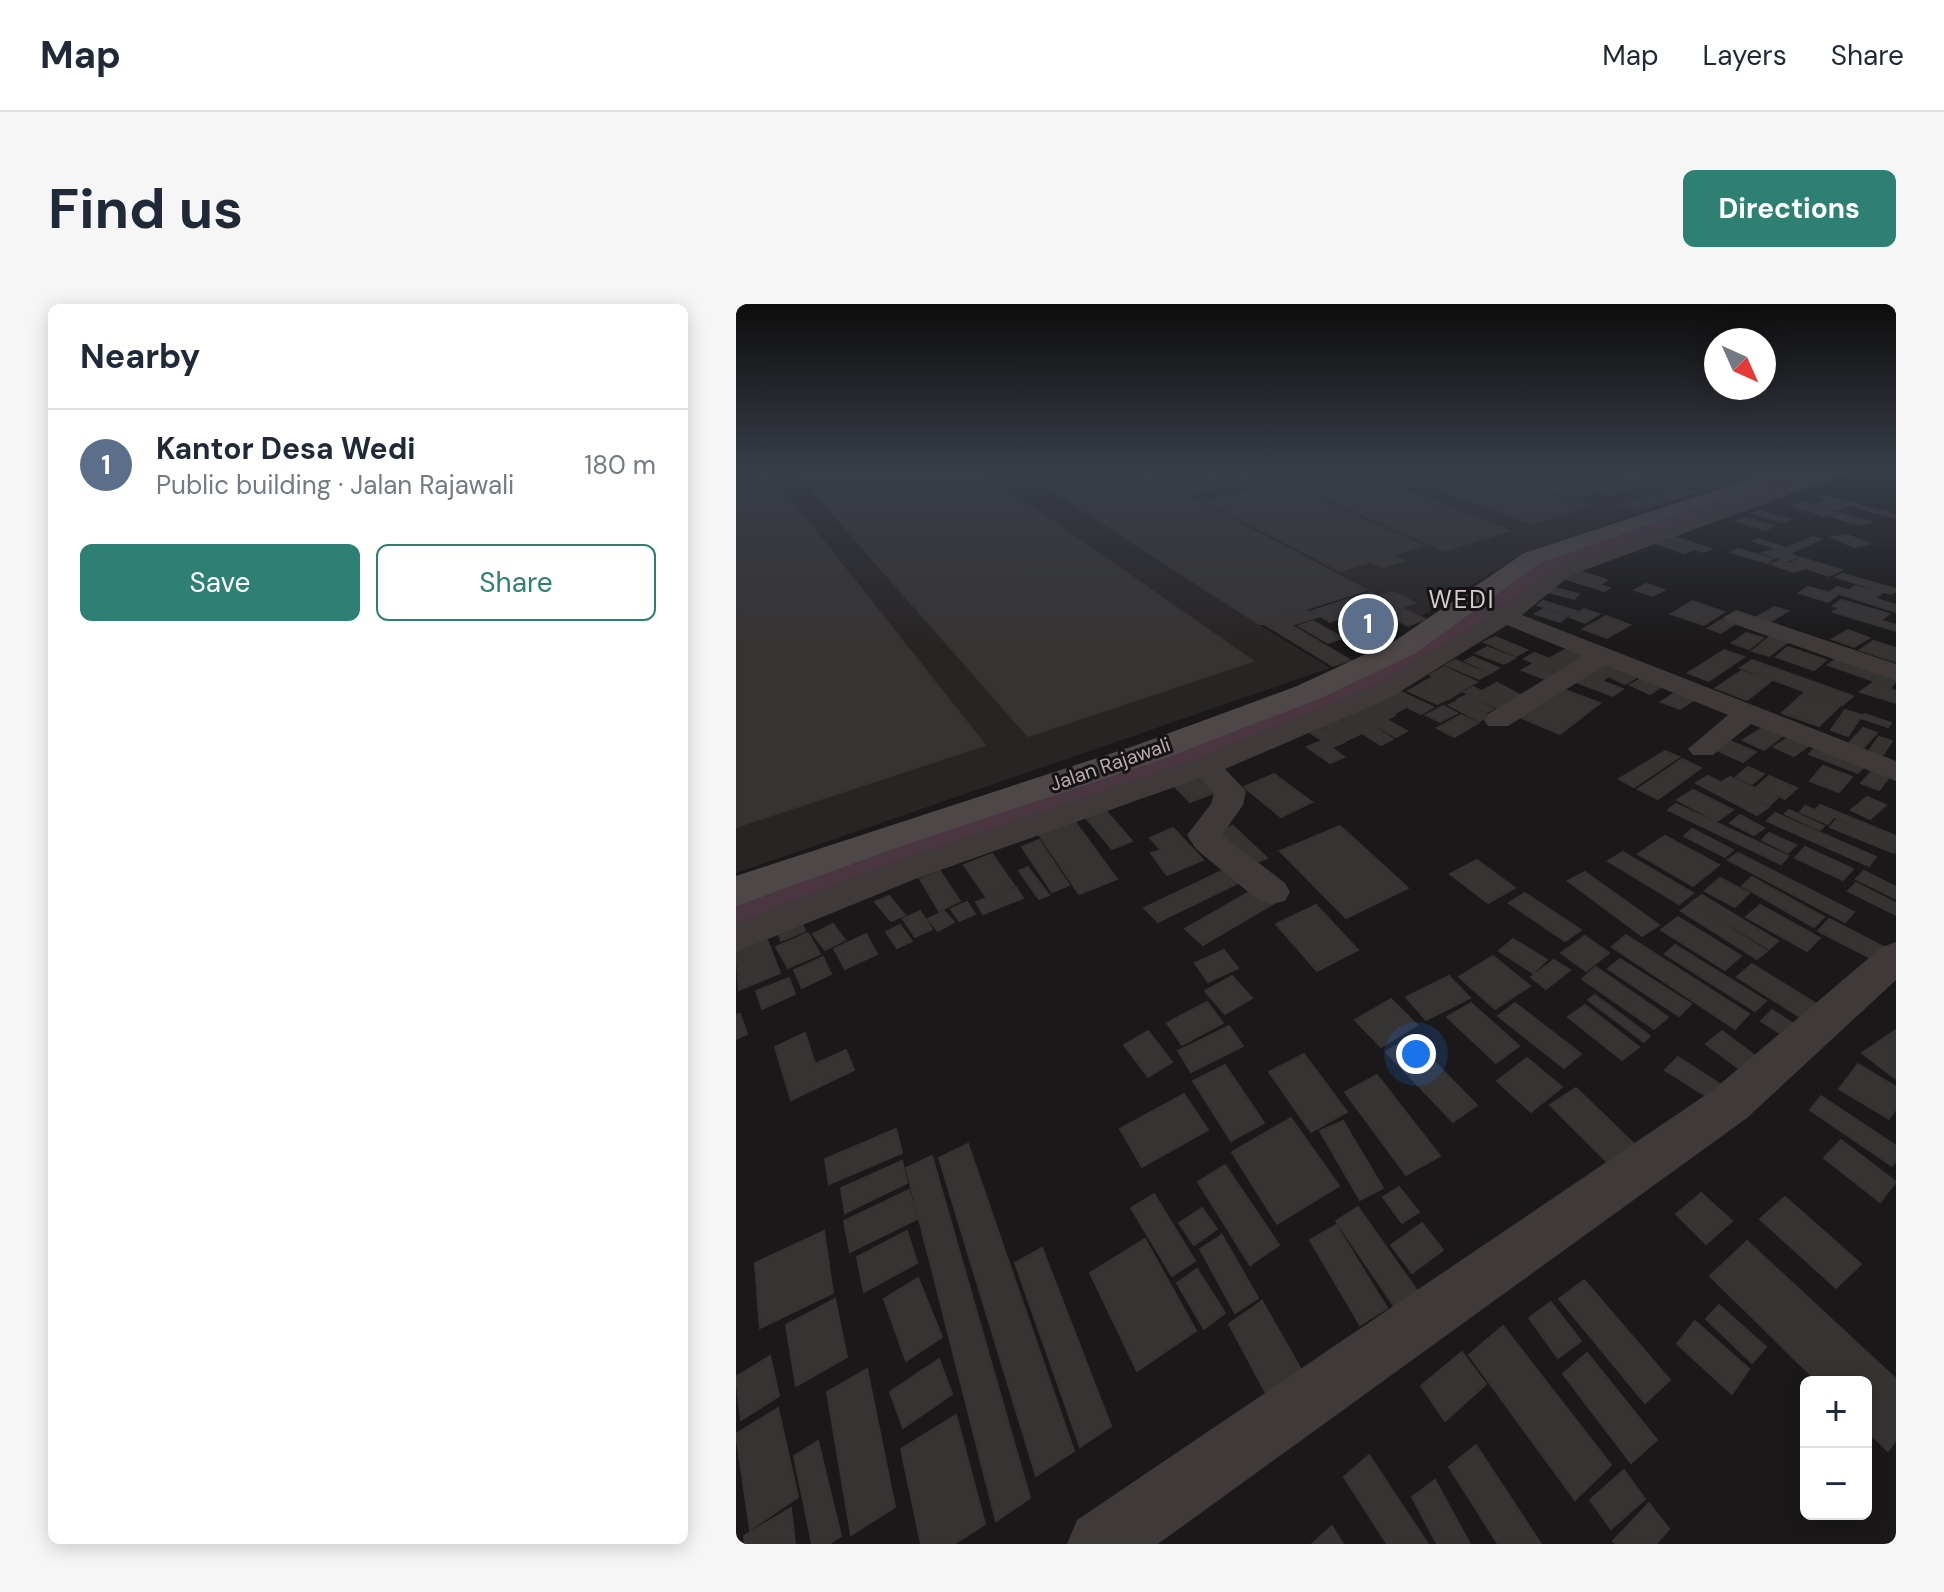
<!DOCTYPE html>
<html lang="en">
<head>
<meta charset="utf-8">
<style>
  :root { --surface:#fff; --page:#f6f6f7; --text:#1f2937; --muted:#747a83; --line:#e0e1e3; --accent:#2d8072 }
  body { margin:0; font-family:"DM Sans",sans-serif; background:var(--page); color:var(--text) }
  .controls { position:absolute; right:24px; bottom:24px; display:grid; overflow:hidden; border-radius:12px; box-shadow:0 4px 20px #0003 }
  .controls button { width:72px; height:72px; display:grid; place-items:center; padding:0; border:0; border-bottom:2px solid var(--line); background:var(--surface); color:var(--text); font:40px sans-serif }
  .compass { position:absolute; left:968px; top:24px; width:72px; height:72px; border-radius:50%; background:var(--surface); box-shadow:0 4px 20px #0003; rotate:135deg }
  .you { position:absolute; left:680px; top:750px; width:28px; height:28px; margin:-20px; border:6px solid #fff; border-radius:50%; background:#1a73e8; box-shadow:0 0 0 12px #1a73e833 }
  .badge { display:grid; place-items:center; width:52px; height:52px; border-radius:50%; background:var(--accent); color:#fff; font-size:26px; font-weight:700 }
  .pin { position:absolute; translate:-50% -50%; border:4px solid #fff; box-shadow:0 2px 8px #0006 }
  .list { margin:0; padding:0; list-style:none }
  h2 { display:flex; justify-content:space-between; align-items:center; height:104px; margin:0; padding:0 32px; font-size:34px }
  h2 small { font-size:26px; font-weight:400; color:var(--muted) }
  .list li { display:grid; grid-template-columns:52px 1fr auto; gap:24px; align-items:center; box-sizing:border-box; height:112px; padding:0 32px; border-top:2px solid var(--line) }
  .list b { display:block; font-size:30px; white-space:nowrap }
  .list p { margin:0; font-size:26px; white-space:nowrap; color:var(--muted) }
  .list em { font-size:26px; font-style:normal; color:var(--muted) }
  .actions { display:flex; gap:16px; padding:24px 32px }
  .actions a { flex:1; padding:18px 0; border:2px solid var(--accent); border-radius:12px; text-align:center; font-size:28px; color:var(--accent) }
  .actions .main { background:var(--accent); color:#fff }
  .map { position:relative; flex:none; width:1160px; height:1240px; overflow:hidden; border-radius:12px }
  header { display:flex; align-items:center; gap:48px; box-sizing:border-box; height:112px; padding:0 40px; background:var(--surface); border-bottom:2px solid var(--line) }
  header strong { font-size:38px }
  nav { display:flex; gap:44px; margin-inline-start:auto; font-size:28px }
  .intro { display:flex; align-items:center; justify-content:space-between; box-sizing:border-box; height:192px; padding:0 48px }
  h1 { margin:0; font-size:56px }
  .button { padding:20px 36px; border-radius:12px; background:var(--accent); color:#fff; font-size:28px; font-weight:700 }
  main { display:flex; gap:48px; padding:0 48px }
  aside { flex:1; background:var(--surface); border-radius:12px; box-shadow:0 4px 20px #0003 }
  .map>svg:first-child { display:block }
  .built { fill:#272424 }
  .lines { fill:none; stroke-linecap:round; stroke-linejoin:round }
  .river { fill:#493640; fill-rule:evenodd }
  .building { fill:#363333; stroke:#363232; stroke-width:2 }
  .street { fill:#3f3939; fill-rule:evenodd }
  .secondary { fill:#4e4748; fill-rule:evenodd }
  .labels { text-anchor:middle; stroke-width:6; stroke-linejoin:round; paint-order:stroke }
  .far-street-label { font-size:20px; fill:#b9aaae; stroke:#151313 }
  .far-quarter-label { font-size:24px; letter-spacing:2px; fill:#d5cbcd; stroke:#151313 }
</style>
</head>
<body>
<header>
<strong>Map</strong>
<nav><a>Map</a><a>Layers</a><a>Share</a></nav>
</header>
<div class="intro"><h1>Find us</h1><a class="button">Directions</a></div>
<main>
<aside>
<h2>Nearby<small></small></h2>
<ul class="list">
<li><span class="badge" style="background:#5c6f8a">1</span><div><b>Kantor Desa Wedi</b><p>Public building · Jalan Rajawali</p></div><em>180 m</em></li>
</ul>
<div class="actions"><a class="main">Save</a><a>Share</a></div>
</aside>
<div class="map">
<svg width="1160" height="1240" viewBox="0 0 1160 1240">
  <rect width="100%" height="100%" fill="#1a1818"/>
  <path class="built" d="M0,166H1031L788,249L686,312L631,286L522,320L594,364L0,569Z"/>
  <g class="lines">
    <path class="river" d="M1072,166H1108L1104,171L829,268L675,366L586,414L0,626V585L12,580L558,396L649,350L807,256Z"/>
  </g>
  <path class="building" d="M0,166H31L249,441L0,523Z
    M58,166H243L517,357L292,432Z
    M284,166H402L631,286L523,320Z
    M419,166H477L488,171L439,182L411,168Z
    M525,166H618L773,227L708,247Z
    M651,166H740L852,203L796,220Z
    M754,166H876L917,178L874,191L863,187L839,194Z
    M507,172L517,176L452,190L443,185Z
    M546,179L688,242L656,251L668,257L646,263L635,258L604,267L469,197Z
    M943,184L957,188L901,206L887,201Z
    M1088,192L1160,211V214L1085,193Z
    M1090,196L1112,202L1099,206L1078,200Z
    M1066,199L1100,209L1090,212L1056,202Z
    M1023,207L1054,215L1047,218L1016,209Z
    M1104,209L1135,218L1126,221L1096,213Z
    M1008,214L1037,222L1029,226L1000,217Z
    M1111,231L1134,240L1118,243L1096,233Z
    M936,232L975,245L966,248L928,234Z
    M1077,233L1085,235L1054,249L1017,237L1022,235L1051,244Z
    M926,236L956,246L948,249L918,239Z
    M1002,245L1037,255L1031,259L995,248Z
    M1039,245L1062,253L1050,257L1027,249Z
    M1066,254L1105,266L1093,272L1054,259Z
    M1043,257L1067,265L1058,268L1035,260Z
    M839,266L871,276L865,280L832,269Z
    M1107,270L1160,285V287L1155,290L1100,273Z
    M835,272L873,284L868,287L830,275Z
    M910,280L928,286L917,292L899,286Z
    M1119,282L1146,289L1140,293L1114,286Z
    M1072,283L1101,291L1092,298L1063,289Z
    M1102,283L1160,301V308L1095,287Z
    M818,284L843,290L838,295L812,288Z
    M634,288L678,310L689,315L672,322L661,316L629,328L604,314L594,318L576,307Z
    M658,288L679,299L667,303L646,291Z
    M1105,296L1153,310L1145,316L1097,302Z
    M807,297L840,307L836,311L802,301Z
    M956,297L988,308L968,321L935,310Z
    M1038,303L1052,307L1033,318L1019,314Z
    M1103,304L1160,321V327L1097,308Z
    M807,305L831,312L824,318L799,310Z
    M848,305L863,310L849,319L834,313Z
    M570,306L582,313L555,321L614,356L597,362L528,320Z
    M870,312L894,321L871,334L847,325Z
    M992,312L1004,316L985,329L972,324Z
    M577,317L607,334L592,339L563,322Z
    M1112,326L1133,334L1118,343L1096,335Z
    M1040,328L1057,334L1033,352L1016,347Z
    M1010,329L1027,334L1013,345L996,339Z
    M759,333L791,346L780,352L748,338Z
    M1137,337L1160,344V358L1124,346Z
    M836,342L855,349L834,362L814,354Z
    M751,343L779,354L768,360L740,349Z
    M1052,343L1090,356L1078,366L1040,353Z
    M988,346L1008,353L973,377L952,369Z
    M798,349L832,362L822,368L788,355Z
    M1105,351L1160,369V377L1155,383L1092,361Z
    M737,353L763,364L755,369L729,357Z
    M871,355L889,362L867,376L849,369Z
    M719,356L752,370L743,375L710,361Z
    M1016,356L1117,392L1106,401L1004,364Z
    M797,360L821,370L811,376L786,366Z
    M708,363L741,378L726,386L694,371Z
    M891,364L906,370L889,380L874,373Z
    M1005,367L1035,377L1011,396L980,384Z
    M847,370L887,385L877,392L837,377Z
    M697,373L727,386L714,394L684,380Z
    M909,373L928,381L914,390L894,381Z
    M1138,378L1160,387V399L1124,388Z
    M761,379L786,392L773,398L748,386Z
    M683,381L712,395L701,400L672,387Z
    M737,383L773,400L763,405L728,388Z
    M823,384L864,399L824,430L781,412Z
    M661,386L697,403L685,410L649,392Z
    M943,386L961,394L944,405L925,398Z
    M1068,389L1104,402L1083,422L1046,409Z
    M731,391L757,405L749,409L722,395Z
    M648,393L669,404L659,409L638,398Z
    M723,396L753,412L743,417L713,401Z
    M638,400L659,411L652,415L630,403Z
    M707,402L721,409L704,418L690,411Z
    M629,404L671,427L660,433L618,409Z
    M1109,406L1126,411L1112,432L1095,426Z
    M613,407L657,435L645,441L601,413Z
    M1129,410L1155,419L1152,423L1125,414Z
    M725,411L742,419L718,433L701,424Z
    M597,413L624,430L609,437L582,419Z
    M1029,422L1049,430L1028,446L1007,436Z
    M584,423L608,438L597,443L573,428Z
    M1127,424L1141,429L1127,444L1113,439Z
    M1056,431L1075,440L1058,452L1038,443Z
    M1143,433L1156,437L1146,452L1133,447Z
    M586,437L608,453L594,459L571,443Z
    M994,437L1020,448L1007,458L981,446Z
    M1082,441L1131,460L1122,469L1073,450Z
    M929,447L943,453L898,483L883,475Z
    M946,455L965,464L922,495L902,485Z
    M1087,462L1116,473L1103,488L1074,477Z
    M1012,463L1028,470L1016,480L1000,473Z
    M1138,465L1155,471L1143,486L1125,479Z
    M470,467L488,485L454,498L436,480Z
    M538,470L576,498L545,513L508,483Z
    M972,472L1033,503L1021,511L960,479Z
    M1033,472L1061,484L1049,495L1021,483Z
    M994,473L1041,494L1034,501L986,478Z
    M957,486L997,506L981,517L941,496Z
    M1131,493L1150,501L1134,515L1115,506Z
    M940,500L1052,552L1045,560L932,506Z
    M1084,501L1160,532V539L1080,505Z
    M1069,502L1097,514L1092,520L1064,508Z
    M369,506L396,537L376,545L350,514Z
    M1053,506L1088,522L1084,526L1049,510Z
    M1039,509L1140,553L1133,562L1031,517Z
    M1004,511L1028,524L1018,531L994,519Z
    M337,515L381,575L343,590L301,528Z
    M1100,516L1160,540V546L1158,549L1094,523Z
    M497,522L531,554L507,564L475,531Z
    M604,522L672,584L610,614L544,547Z
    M437,524L467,556L431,571L415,549L425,546L414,534Z
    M956,525L997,546L989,553L948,532Z
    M1033,529L1060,541L1052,549L1026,536Z
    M929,532L983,561L957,582L902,550Z
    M303,536L333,581L316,588L286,543Z
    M1069,543L1117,565L1107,576L1059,554Z
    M887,548L957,589L943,600L872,557Z
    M1002,549L1118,608L1109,618L992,556Z
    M256,550L278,581L250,593L228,561Z
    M741,556L779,584L752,599L714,570Z
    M292,563L313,591L303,595L283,567Z
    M490,565L504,578L422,618L408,604Z
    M204,567L224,597L203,607L184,575Z
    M1128,567L1160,583V595L1120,575Z
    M849,568L923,621L906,632L832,577Z
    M1016,573L1088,613L1078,623L1006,582Z
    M984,574L1013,589L999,603L969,587Z
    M1120,579L1160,599V611L1112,587Z
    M280,583L287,594L247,610L240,598Z
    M522,583L540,598L467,641L449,625Z
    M789,589L845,626L829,637L773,599Z
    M966,591L1042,637L1033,645L956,598Z
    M153,592L169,611L155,617L139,598Z
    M231,598L239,610L223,617L215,605Z
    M955,599L1031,647L1021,655L945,607Z
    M580,601L622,646L581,667L540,620Z
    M1024,601L1084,634L1071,647L1010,613Z
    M184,607L196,625L179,633L167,615Z
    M208,607L218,618L202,627L192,615Z
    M942,613L1005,652L989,666L925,626Z
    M1093,615L1152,645L1142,658L1082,627Z
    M65,617L69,627L45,637L42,626Z
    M97,620L109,636L89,646L77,630Z
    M164,621L176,637L161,644L150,628Z
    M72,629L84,650L52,664L40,643Z
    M130,630L141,650L109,665L98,645Z
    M890,631L1013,710L999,725L876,643Z
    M849,632L873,649L850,667L825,649Z
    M30,633L44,669L3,686L0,645Z
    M777,635L811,656L797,669L763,647Z
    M939,641L1030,697L1019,707L929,650Z
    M488,646L502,664L472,678L459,659Z
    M757,652L794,682L759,705L723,673Z
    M87,653L95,670L66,684L58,666Z
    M884,655L955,700L943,712L872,665Z
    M818,656L834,666L810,685L795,673Z
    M1016,660L1092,707L1078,722L1001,673Z
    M860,663L932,713L918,725L846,675Z
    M496,672L516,694L489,710L469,687Z
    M713,672L734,694L690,716L670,693Z
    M53,674L59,690L26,705L20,687Z
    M859,691L914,732L908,738L852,696Z
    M655,695L681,721L645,743L619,716Z
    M471,698L487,719L446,741L431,719Z
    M735,699L783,742L760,759L711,713Z
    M779,699L845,750L828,764L762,712Z
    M849,701L903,743L886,756L832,713Z
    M1036,706L1073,730L1062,741L1025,717Z
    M4,710L11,730L0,735V711Z
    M493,722L507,742L455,768L442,747Z
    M1160,726V775L1126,749Z
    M412,727L436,758L412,773L388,741Z
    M986,727L1029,759L1014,773L970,740Z
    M69,729L79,760L110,746L118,766L55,796L39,743Z
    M674,733L741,801L717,818L650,748Z
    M568,750L611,808L575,828L533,768Z
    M942,753L990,784L979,798L929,766Z
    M791,754L826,783L795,808L761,777Z
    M1122,760L1160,783V805L1153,815L1103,785Z
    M489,761L528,819L495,837L457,777Z
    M641,771L704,852L670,871L609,788Z
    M840,784L898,840L872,859L814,801Z
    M448,790L472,826L406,863L384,825Z
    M1085,792L1160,842V857L1156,862L1074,806Z
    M555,814L603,882L541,920L496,848Z
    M607,817L647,884L624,896L584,827Z
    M160,825L166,849L93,880L89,855Z
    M1105,836L1160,878L1144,898L1088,854Z
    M232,840L338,1147L300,1172L203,854Z
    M196,852L294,1194L260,1217L170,864Z
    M166,857L171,879L109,909L105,884Z
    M489,861L543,941L514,961L462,878Z
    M663,883L683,908L666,919L647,893Z
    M173,886L181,915L114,948L108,917Z
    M965,889L996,917L970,940L940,910Z
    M418,890L459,957L436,972L395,904Z
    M1049,893L1125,960L1100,984L1024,915Z
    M622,903L684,991L662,1008L600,917Z
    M466,904L481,925L458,941L443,919Z
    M686,919L707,946L676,969L655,941Z
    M600,921L651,1004L624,1021L574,936Z
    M88,927L97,989L24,1024L19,959Z
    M171,927L181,959L128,988L121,953Z
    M486,931L522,994L499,1009L464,945Z
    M409,935L460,1027L401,1067L354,969Z
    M1011,937L1160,1075V1136L1152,1147L1130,1126V1078H1082L974,972Z
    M306,944L375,1122L344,1143L279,959Z
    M461,965L489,1009L468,1025L441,979Z
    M182,974L206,1033L170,1057L148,995Z
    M848,976L934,1076L909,1099L823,995Z
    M99,995L111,1053L60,1082L50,1021Z
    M526,997L567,1069L532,1093L493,1020Z
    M815,998L845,1037L822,1054L793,1014Z
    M983,1001L1030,1043L1016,1059L970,1015Z
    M959,1017L1013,1065L996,1090L941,1040Z
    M767,1022L875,1161L839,1196L733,1051Z
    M726,1048L750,1080L709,1117L685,1082Z
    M851,1049L921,1136L895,1159L827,1070Z
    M34,1052L43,1092L5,1116L0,1073Z
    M203,1055L216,1090L167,1124L154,1088Z
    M131,1065L159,1203L115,1231L91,1088Z
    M42,1104L62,1193L14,1226L0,1130Z
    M220,1111L249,1220L218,1240H185L165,1145Z
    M82,1137L105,1232L93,1240H76L58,1152Z
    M740,1141L805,1240H762L713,1163Z
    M633,1151L692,1240H651L608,1173Z
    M888,1166L909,1195L875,1225L854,1196Z
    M699,1176L734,1240H701L676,1193Z
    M913,1199L933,1225L920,1240H880L877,1237Z
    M55,1204L59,1240H9L8,1232Z
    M596,1222L607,1240H576Z"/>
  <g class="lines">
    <path class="street" d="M1096,166H1120L835,271L786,311L1160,457V477L1015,420L977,451H957L952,445L992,411L869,361L772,422H752L748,416L752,410L847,352L771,321L654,394L489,465L510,487L507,501L486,531L549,579L554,588L549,597L536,600L523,597L460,545L451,531L475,500L478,489L464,474L182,574L0,648V619L156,558L458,456L636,382L752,313L740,305L743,300L751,298L767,303L821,263Z
      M1000,306L1160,360V377L992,318L988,313Z
      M1160,638V676L1011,814L422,1240H331L341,1216L977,786L1146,643Z"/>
    <path class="secondary" d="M1041,166H1069L804,259L680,349L583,395L422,457L177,538L0,602V572L398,442L561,382L660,336L788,249Z"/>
  </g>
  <linearGradient id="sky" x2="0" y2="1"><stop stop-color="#0e0d0d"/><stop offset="0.49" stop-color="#383d48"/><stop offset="1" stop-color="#383d48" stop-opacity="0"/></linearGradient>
  <rect width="1160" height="340" fill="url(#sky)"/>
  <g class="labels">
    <g class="far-street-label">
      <text transform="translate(374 460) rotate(-19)" y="7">Jalan Rajawali</text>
    </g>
    <g class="far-quarter-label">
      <text x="726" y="304">WEDI</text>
    </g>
  </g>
</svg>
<div class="controls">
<button>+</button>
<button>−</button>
</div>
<svg class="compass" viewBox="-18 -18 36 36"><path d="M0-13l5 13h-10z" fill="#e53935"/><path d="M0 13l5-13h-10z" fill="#747a83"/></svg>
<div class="you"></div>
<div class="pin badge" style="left:632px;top:320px;background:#5c6f8a">1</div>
</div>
</main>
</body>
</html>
